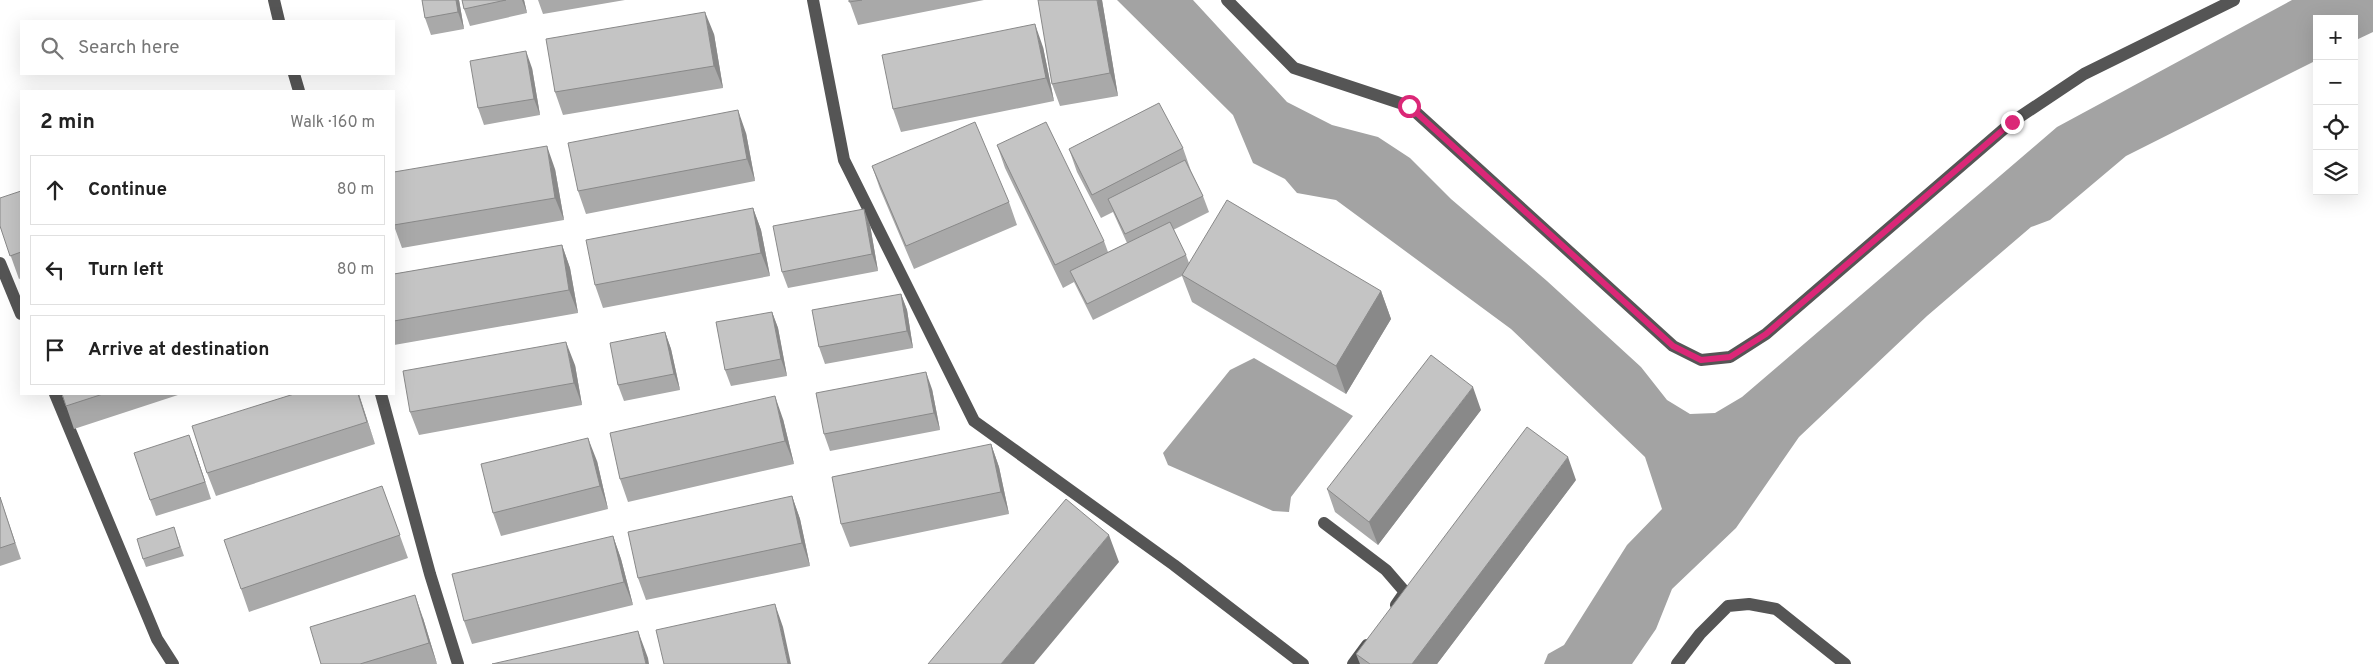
<!DOCTYPE html>
<html lang="en">
<head>
<meta charset="utf-8">
<style>
  :root { --surface:#fff; --page:#f2f2f2; --text:#222; --muted:#767676; --line:#e0e0e0 }
  body { margin:0; font-family:Overpass,sans-serif; background:var(--page); color:var(--text) }
  .controls { position:absolute; right:15px; top:15px; display:grid; overflow:hidden; border-radius:0px; box-shadow:0 5px 20px #0002 }
  .controls button { width:45px; height:45px; display:grid; place-items:center; padding:0; border:0; border-bottom:1px solid var(--line); background:var(--surface); color:var(--text); font:25px sans-serif }
  .stop { position:absolute; width:15px; height:15px; margin:-11px; border:4px solid #db2777; border-radius:50%; background:#fff }
  .stop.end { background:#db2777; border-color:#fff; box-shadow:0 1px 5px #0008 }
  .list { margin:0; padding:0; list-style:none }
  h2 { display:flex; justify-content:space-between; align-items:center; height:65px; margin:0; padding:0 20px; font-size:21px }
  h2 small { font-size:16px; font-weight:400; color:var(--muted) }
  .list li { display:grid; grid-template-columns:32px 1fr auto; gap:15px; align-items:center; box-sizing:border-box; height:70px; margin:0 10px 10px; padding:0 10px; border:1px solid var(--line); border-radius:0px }
  .list b { display:block; font-size:19px; white-space:nowrap }
  .list em { font-size:16px; font-style:normal; color:var(--muted) }
  .icon { flex:none; width:28px; height:28px; fill:none; stroke:currentColor; stroke-width:2; stroke-linecap:round; stroke-linejoin:round }
  .map { position:relative; flex:none; width:2373px; height:664px; overflow:hidden }
  .search { position:absolute; background:var(--surface); box-shadow:0 5px 20px #0002; left:20px; top:20px; width:375px; height:55px; display:flex; align-items:center; gap:12px; box-sizing:border-box; padding:0 18px; border-radius:0px; color:var(--muted); font-size:19px }
  .panel { position:absolute; background:var(--surface); box-shadow:0 5px 20px #0002; left:20px; top:90px; width:375px; height:305px; border-radius:0px }
  .map>svg:first-child { display:block }
  .water { fill:#a3a3a3 }
  .lines { fill:none; stroke-linecap:round; stroke-linejoin:round }
  .minor { stroke:#555; stroke-width:12 }
  .wall { fill:#a9a9a9 }
  .shaded-wall { fill:#898989 }
  .building { fill:#c4c4c4; stroke:#898989 }
  .route { stroke:#db2777; stroke-width:6 }
</style>
</head>
<body>
<div class="map">
<svg width="2373" height="664" viewBox="0 0 2373 664">
  <rect width="100%" height="100%" fill="#fff"/>
  <path class="water" d="M1117,0H1193L1287,102L1332,125L1378,137L1410,158L1451,199L1547,281L1641,367L1667,400L1690,414L1715,413L1742,397L2057,127L2292,0H2373V32L2354,41V19H2317V60L2126,156L2050,220L2031,227L1927,316L1799,437L1736,528L1672,589L1656,629L1632,664H1544L1548,654L1564,645L1627,545L1662,509L1645,457L1511,329L1336,200L1297,193L1285,179L1253,163L1233,115Z
    M1254,358L1353,416L1291,497L1289,512L1273,511L1168,465L1163,453L1230,370Z"/>
  <g class="lines">
    <path class="minor" d="M274,0L279,21
      M813,0L844,160L974,421L1174,565L1303,664
      M1227,0L1294,68L1409,106L1673,346L1701,360L1730,357L1766,334L2012,122L2084,74L2234,0
      M294,74L299,91
      M0,263L21,314
      M55,394L157,639L173,664
      M381,394L430,574L458,664
      M1324,523L1386,570L1405,592L1396,605
      M1353,664L1367,645
      M1677,664L1700,634L1728,606L1749,604L1776,609L1845,664"/>
  </g>
  <path class="wall" d="M422,0H459L464,29L431,35L425,18Z
    M462,0H524L527,13L470,26L464,9Z
    M538,0H625L543,14Z
    M849,0H984L858,25Z
    M1102,0L1118,96L1060,106L1052,84Z
    M714,34L723,88L563,115L555,92Z
    M1043,47L1054,101L901,132L893,109Z
    M532,68L540,115L484,125L478,108Z
    M746,133L755,181L586,214L578,191Z
    M997,145L1104,241L1108,252L1127,243L1113,212L1101,218L1077,172L1069,149L1183,148L1191,171L1203,196L1209,212L1173,230L1186,255L1189,263L1381,291L1391,319L1346,394L1192,302L1182,276L1093,320L1074,282L1063,288L1005,168Z
    M872,166L1009,202L1017,225L914,269L880,189Z
    M555,169L564,220L402,248L394,226V172Z
    M21,191V278L19,279L0,226Z
    M753,208L761,230L770,276L603,308L595,285Z
    M870,225L878,271L788,288L782,272Z
    M562,245L570,268L578,313L394,345V274Z
    M901,294L907,310L913,348L825,364L819,347Z
    M772,312L778,328L787,376L731,386L725,370Z
    M665,332L671,349L680,390L624,401L618,385Z
    M575,365L582,405L419,435L410,412Z
    M932,389L940,430L830,451L824,434Z
    M62,394H181L74,429Z
    M359,394L375,444L216,496L207,473Z
    M1481,410L1378,545L1335,512L1327,489Z
    M783,419L794,464L628,502L620,479Z
    M991,444L999,467L1009,514L850,547L841,524Z
    M195,451L211,499L156,516L150,500Z
    M597,461L608,509L501,536L493,513Z
    M1576,480L1437,664H1360L1356,654Z
    M382,486L408,558L249,612L241,589Z
    M792,496L800,519L810,566L646,600L638,578Z
    M0,497L21,559L0,566Z
    M177,536L184,556L146,567L143,559Z
    M613,536L621,559L633,605L472,644L464,621Z
    M423,618L437,664H321Z"/>
  <path class="shaded-wall" d="M456,0H459L464,29L458,12Z
    M522,0H524L527,13Z
    M1097,0H1102L1118,96L1110,73Z
    M705,12L714,34L723,88L714,66Z
    M1035,24L1043,47L1054,101L1046,78Z
    M526,51L532,68L540,115L534,99Z
    M738,110L746,133L755,181L747,159Z
    M547,146L555,169L564,220L555,198Z
    M753,208L761,230L770,276L761,253Z
    M864,209L870,225L878,271L872,254Z
    M562,245L570,268L578,313L569,290Z
    M1381,291L1391,319L1346,394L1336,366Z
    M901,294L907,310L913,348L907,331Z
    M772,312L778,328L787,376L781,359Z
    M665,332L671,349L680,390L674,374Z
    M566,342L575,365L582,405L574,383Z
    M926,372L932,389L940,430L934,413Z
    M1473,387L1481,410L1378,545L1369,522Z
    M358,394H359L360,398L375,444Z
    M775,396L783,419L794,464L785,441Z
    M189,435L195,451L211,499L205,482Z
    M588,438L597,461L608,509L600,486Z
    M991,444L999,467L1009,514L1001,492Z
    M1568,457L1576,480L1437,664H1412Z
    M792,496L800,519L810,566L802,543Z
    M1109,535L1119,562L1034,664H1001Z
    M613,536L621,559L633,605L624,582Z
    M415,595L423,618L437,664L429,643Z
    M775,604L783,627L791,664H788Z
    M638,631L648,658L649,664H646Z"/>
  <path class="building" d="M422,0H456L458,12L425,18Z
    M462,0H506L464,9Z
    M849,0H862L849,2Z
    M1038,0H1097L1110,73L1052,84Z
    M705,12L714,66L555,92L546,39Z
    M1035,24L1046,78L893,109L882,55Z
    M526,51L534,99L478,108L470,61Z
    M1159,103L1183,148L1092,195L1069,149Z
    M738,110L747,159L578,191L568,143Z
    M975,122L1009,202L906,246L872,166Z
    M1046,122L1104,241L1055,265L997,145Z
    M547,146L555,198L394,225V172Z
    M1185,160L1203,196L1125,234L1108,199Z
    M21,191V252L10,256L0,226V198Z
    M1227,200L1381,291L1336,366L1182,275Z
    M753,208L761,253L595,285L586,240Z
    M864,209L872,254L782,272L773,226Z
    M1170,222L1186,255L1087,304L1070,271Z
    M562,245L569,290L394,321V274Z
    M901,294L907,331L819,347L812,310Z
    M772,312L781,359L725,370L716,322Z
    M665,332L674,374L618,385L610,343Z
    M566,342L574,383L410,412L403,371Z
    M1431,355L1473,387L1369,522L1327,489Z
    M926,372L934,413L824,434L816,393Z
    M62,394H103L66,406Z
    M294,394H358L367,422L207,473L192,426Z
    M775,396L785,441L620,479L610,433Z
    M1527,427L1568,457L1412,664H1370L1356,654Z
    M189,435L205,482L150,500L134,453Z
    M588,438L600,486L493,513L481,464Z
    M991,444L1001,492L841,524L832,477Z
    M382,486L400,535L241,589L224,540Z
    M792,496L802,543L638,578L628,532Z
    M0,497L15,543L0,548Z
    M1066,499L1109,535L1001,664H928Z
    M174,527L180,547L143,559L137,539Z
    M613,536L624,582L464,621L452,574Z
    M415,595L429,643L360,664H321L310,627Z
    M775,604L788,664H664L656,630Z
    M638,631L646,664H492Z"/>
  <g class="lines">
    <path class="route" d="M1409,106L1673,346L1701,360L1730,357L1766,334L2012,122"/>
  </g>
</svg>
<div class="controls">
<button>+</button>
<button>−</button>
<button><svg class="icon" aria-label="locate" viewBox="0 0 24 24"><circle cx="12" cy="12" r="6"/><path d="M12 2v4M12 18v4M2 12h4M18 12h4"/></svg></button>
<button><svg class="icon" aria-label="layers" viewBox="0 0 24 24"><path d="M12 4l9 5-9 5-9-5zM3 14l9 5 9-5"/></svg></button>
</div>
<div class="stop" style="left:1409px;top:106px"></div>
<div class="stop end" style="left:2012px;top:122px"></div>
<div class="search"><svg class="icon" aria-label="search" viewBox="0 0 24 24"><circle cx="10" cy="10" r="6"/><path d="M15 15l6 6"/></svg>Search here</div>
<section class="panel">
<h2>2 min<small>Walk · 160 m</small></h2>
<ul class="list">
<li><svg class="icon" aria-label="ahead" viewBox="0 0 24 24"><path d="M12 20V5M6 11l6-6 6 6"/></svg><div><b>Continue</b></div><em>80 m</em></li>
<li><svg class="icon" aria-label="left" viewBox="0 0 24 24"><path d="M17 20v-9H6M10 6l-5 5 5 5"/></svg><div><b>Turn left</b></div><em>80 m</em></li>
<li><svg class="icon" aria-label="arrive" viewBox="0 0 24 24"><path d="M6 21V4h12l-3 4 3 4H6"/></svg><div><b>Arrive at destination</b></div></li>
</ul>
</section>
</div>
</body>
</html>
